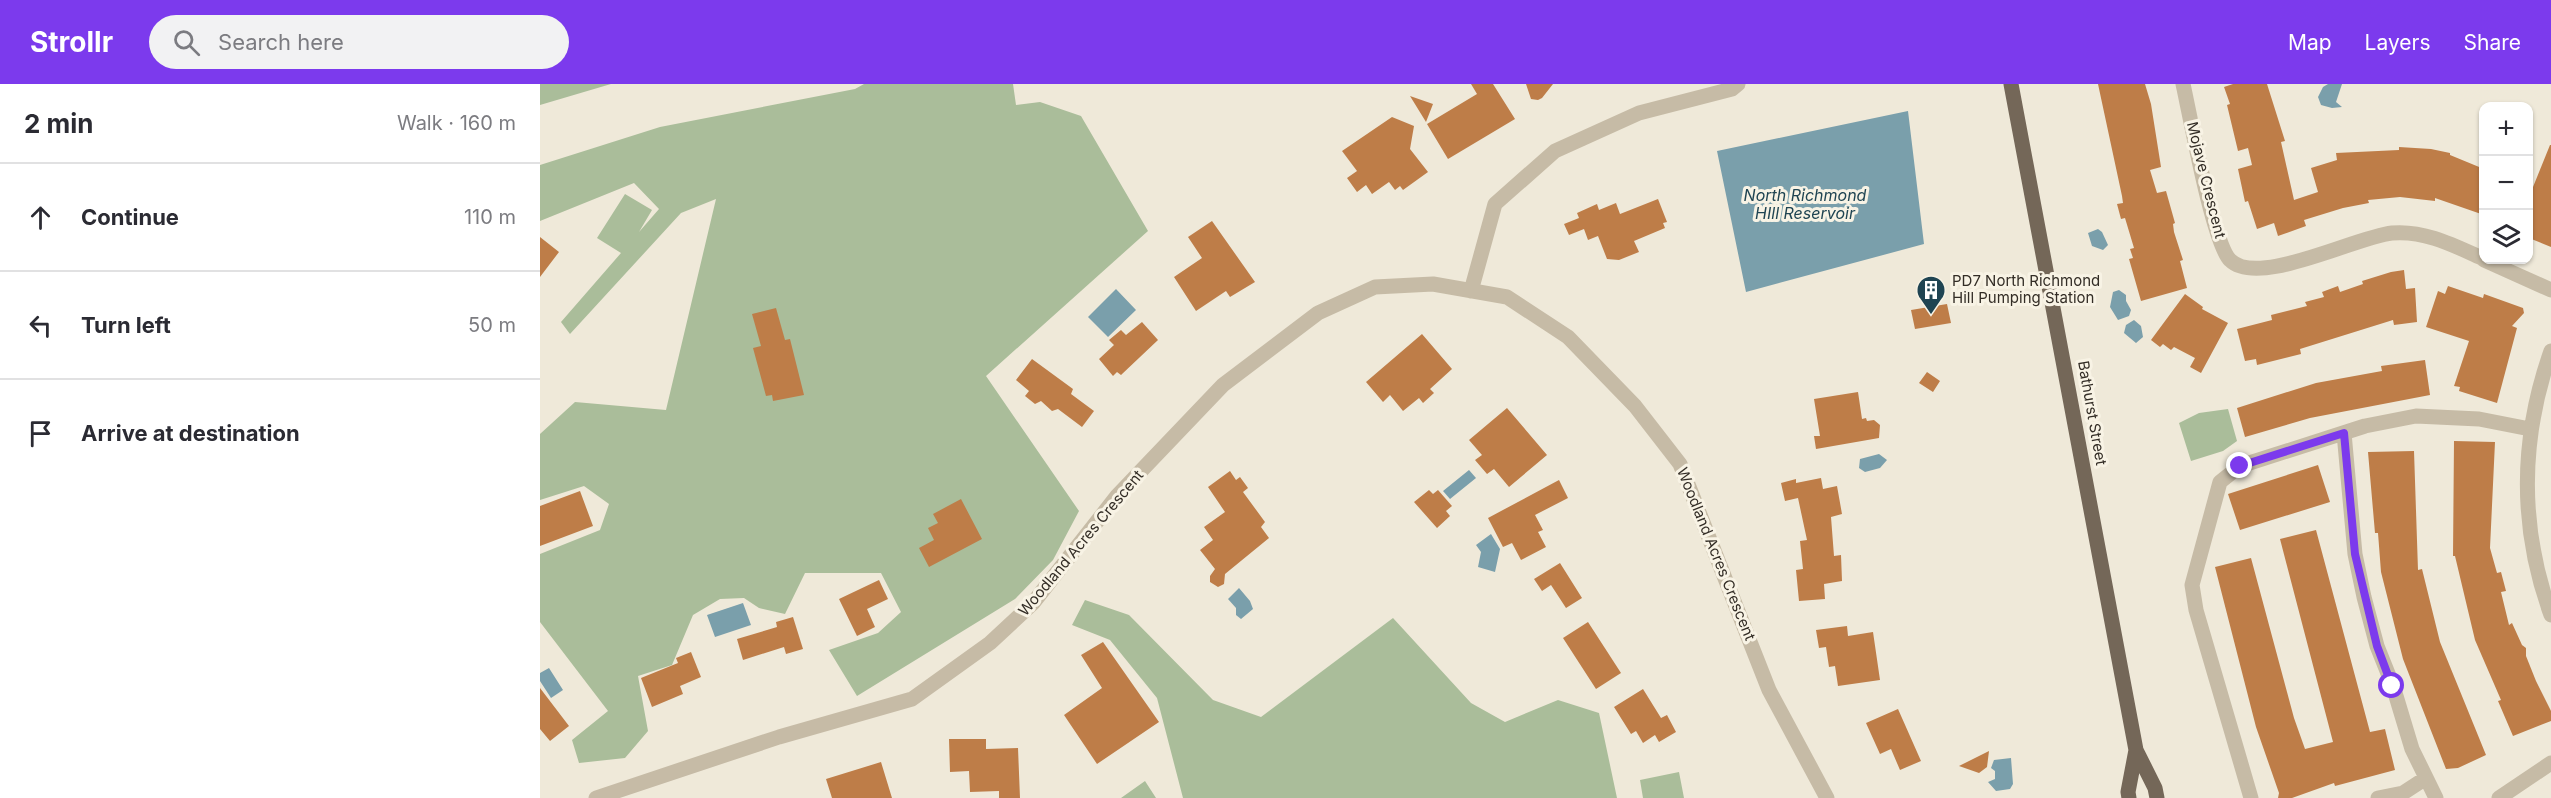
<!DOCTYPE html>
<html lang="en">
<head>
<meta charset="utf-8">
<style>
  :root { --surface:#fff; --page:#f2f2f3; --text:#2b2b33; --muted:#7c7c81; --line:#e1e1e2; --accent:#7c3aed }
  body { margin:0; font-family:Inter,sans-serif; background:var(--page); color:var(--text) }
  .controls { position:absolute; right:18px; top:18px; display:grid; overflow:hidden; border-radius:12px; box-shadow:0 2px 4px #0004 }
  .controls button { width:54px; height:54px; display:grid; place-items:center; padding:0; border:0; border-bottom:2px solid var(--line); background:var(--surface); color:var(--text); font:30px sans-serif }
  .stop { position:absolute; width:18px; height:18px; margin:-14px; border:4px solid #7c3aed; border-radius:50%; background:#fff }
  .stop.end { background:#7c3aed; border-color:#fff; box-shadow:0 2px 6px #0008 }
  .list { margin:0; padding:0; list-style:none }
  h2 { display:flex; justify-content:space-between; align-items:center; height:78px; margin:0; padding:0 24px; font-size:26px }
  h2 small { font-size:20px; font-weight:400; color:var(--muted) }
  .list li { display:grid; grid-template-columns:39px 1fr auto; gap:18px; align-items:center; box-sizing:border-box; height:108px; padding:0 24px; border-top:2px solid var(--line) }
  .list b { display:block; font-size:22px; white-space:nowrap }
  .list em { font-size:20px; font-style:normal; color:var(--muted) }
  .icon { flex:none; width:33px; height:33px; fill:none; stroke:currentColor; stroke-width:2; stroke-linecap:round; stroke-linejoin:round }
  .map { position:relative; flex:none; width:2011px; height:714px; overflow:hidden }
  header { display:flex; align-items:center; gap:36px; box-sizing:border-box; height:84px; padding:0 30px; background:var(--accent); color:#fff }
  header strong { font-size:28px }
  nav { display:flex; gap:33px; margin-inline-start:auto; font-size:21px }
  .search { width:420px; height:54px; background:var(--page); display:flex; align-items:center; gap:15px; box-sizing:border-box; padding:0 21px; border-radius:33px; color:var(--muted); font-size:22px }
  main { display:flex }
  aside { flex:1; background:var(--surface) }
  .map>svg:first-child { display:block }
  .green { fill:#aabd9a }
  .water { fill:#7a9fab }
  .building { fill:#be7d48 }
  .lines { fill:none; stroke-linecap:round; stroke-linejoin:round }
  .minor { stroke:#c6bba6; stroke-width:15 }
  .major { stroke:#746758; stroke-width:15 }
  .route { stroke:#7c3aed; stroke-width:8 }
  .labels { text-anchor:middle; stroke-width:6; stroke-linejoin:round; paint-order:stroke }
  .street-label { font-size:15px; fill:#332d26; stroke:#f8f3e5 }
  .poi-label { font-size:15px; fill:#332d26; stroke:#f8f3e5; text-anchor:start }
  .water-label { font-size:16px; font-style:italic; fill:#1f4452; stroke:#f8f3e5 }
</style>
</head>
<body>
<header>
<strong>Strollr</strong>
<div class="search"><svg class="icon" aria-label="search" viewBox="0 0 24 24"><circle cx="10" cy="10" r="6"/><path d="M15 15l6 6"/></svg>Search here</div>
<nav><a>Map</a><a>Layers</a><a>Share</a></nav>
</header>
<main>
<aside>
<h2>2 min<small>Walk · 160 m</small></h2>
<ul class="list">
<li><svg class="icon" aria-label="ahead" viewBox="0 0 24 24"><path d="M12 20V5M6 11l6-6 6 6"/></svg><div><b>Continue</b></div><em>110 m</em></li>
<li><svg class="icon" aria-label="left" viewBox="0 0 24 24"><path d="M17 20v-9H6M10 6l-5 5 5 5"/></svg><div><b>Turn left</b></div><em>50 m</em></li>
<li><svg class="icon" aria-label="arrive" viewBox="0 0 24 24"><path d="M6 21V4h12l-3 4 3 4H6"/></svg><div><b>Arrive at destination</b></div></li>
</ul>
</aside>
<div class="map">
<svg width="2011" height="714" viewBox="0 0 2011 714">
  <rect width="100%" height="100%" fill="#efe9d9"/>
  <path class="green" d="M0,0H71L0,21Z
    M324,0H473L476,21L500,18L541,32L608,147L446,292L539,427L513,476L475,515L317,612L289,566L338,549L361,528L341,489H265L245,530L219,524L204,514L180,515L153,531L132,581L98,592L108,647L85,674L39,679L32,656L68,627L0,538V470L60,446L69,420L44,402L0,416V350L35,318L126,326L176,115L141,129L30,250L21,238L81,169L57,154L85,110L112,126L99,148L119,125L94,99L0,137V81L120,43L315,5Z
    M1688,325L1697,357L1683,367L1651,377L1639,339L1659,329Z
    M545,516L589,531L673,616L721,633L853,534L931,619L965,638L1018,616L1059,629L1077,714H643L617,614L570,556L532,541Z
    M1139,688L1144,714H1103L1100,696Z
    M605,697L616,714H581Z"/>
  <path class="water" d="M1788,0H1802L1796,18L1802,23L1792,24L1781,21L1778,13L1783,3Z
    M1368,27L1384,160L1206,208L1177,67Z
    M1558,145L1562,148L1568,161L1563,166L1552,162L1548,149Z
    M576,205L596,226L568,253L548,233Z
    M1579,206L1586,211V217L1591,226L1589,232L1578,236L1570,223L1573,208Z
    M1594,236L1601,242L1603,253L1596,259L1584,249L1586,241Z
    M1339,370L1347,376L1340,384L1325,388L1319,384L1320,375Z
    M929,386L936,394L910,415L903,407Z
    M951,450L960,465L955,488L938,483L941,468L936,461Z
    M699,504L710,517L713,525L701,535L696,531V524L688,515Z
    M203,519L211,541L175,553L167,531Z
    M9,584L23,606L11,614L0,597V589Z
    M1471,674L1473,700L1470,705L1456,707L1448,698L1455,695V687L1451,684L1454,676Z"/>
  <path class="building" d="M931,0H953L975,35L908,75L887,40L937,10Z
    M986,0H1013L1002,14L998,16L991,15Z
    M1558,0H1605L1611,20L1621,83L1610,86L1617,109L1626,107L1635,139L1633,140L1634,148L1643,176L1640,177L1647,204L1601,217L1589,175L1593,174L1590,165L1594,164L1585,134L1581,135L1577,120L1583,119L1582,112Z
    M1693,0H1727L1745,57L1741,58L1754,116L1778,108L1771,84L1797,76L1796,69L1859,66V63L1891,65L1910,69V71L1944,85V131L1895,114V117L1860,113L1828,116L1829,119L1803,124L1764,136L1766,142L1738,152L1734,139L1717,145L1708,117L1705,118L1698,85L1712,81L1708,64L1698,67L1687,21L1690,20L1684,3Z
    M870,12L893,20L886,38Z
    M852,33L874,42L870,65L888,88L863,106L860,102L855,106L849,98L832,110L826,101L817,108L807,94L817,87L802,67Z
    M2010,61H2011V163L1989,154V106L1991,108Z
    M1118,115L1127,138L1123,139L1125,144L1094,157L1099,168L1079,176L1067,175L1058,152L1048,156L1044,145L1029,151L1024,140L1039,134L1037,129L1057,120L1059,126L1076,119L1080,130Z
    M672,137L715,198L690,213L686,207L656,227L634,193L662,174L648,153Z
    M0,153L19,168L0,193Z
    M1864,186L1866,205L1875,204L1877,238L1854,241L1853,236L1760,265L1761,270L1717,281L1716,275L1705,277L1697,245L1732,236L1731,231L1767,222L1765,218L1784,213L1782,208L1798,202L1800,208L1823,200L1822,197L1851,188Z
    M1908,202L1943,214L1944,210L1983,224L1984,229L1972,242L1977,244L1957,319L1919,307L1920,303L1914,302L1929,257L1886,243L1898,207L1905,210Z
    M1645,210L1663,223L1662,225L1688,239L1661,289L1650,283L1655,274L1634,263L1631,266L1623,260L1620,263L1611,256Z
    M1407,220L1411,239L1375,245L1371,226Z
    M236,224L245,256L250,255L264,311L233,317L232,311L226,312L213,264L221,262L212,230Z
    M602,238L618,256L581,291L577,288L573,292L559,275L574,261L569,256L581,246L586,251Z
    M882,250L912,285L890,305L894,309L883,319L879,314L863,327L850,311L843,318L826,298Z
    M492,275L533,305L531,310L554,327L542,343L518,325L512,327L501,317L495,320L485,312L489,307L476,296Z
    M1885,276L1890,311L1770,334L1705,353L1697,324L1776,299L1842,287L1841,282Z
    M1387,288L1400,297L1393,308L1379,299Z
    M1318,308L1322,335L1326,334L1327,337L1334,336L1340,341L1339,354L1276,365L1274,352H1280L1274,315Z
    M967,324L1007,371L969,403L954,385L947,390L935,376L942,371L929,356Z
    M1914,357L1955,358L1950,464L1957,489L1961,488L1966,507L1961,508L1969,541L1972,539L1982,561L1986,564V572L1996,597L2011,627V637L1973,652L1958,617L1961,616L1935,556L1915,472H1913Z
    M1874,367L1878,486L1882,485L1900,558L1946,671L1918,684L1906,685L1863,575L1841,488L1838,449H1835L1828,368Z
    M1778,381L1790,418L1700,446L1688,410Z
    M690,387L696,396L700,393L708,404L703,408L725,438L721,443L729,454L685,490L684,500L678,503L670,498V492L675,485L660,466L673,456L664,443L685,428L668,403Z
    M1281,394L1283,405L1297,402L1302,430L1291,433L1294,472L1301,471L1302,497L1284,500L1285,515L1259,517L1256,486L1263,485L1260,457L1267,456L1258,414L1245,417L1241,399L1256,395V399Z
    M1019,396L1028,414L995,431L1003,446L998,448L1006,463L981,476L972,459L963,463L948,434Z
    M889,406L893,410L898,406L912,422L906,427L910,432L897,444L874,418Z
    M40,407L53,442L0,462V422Z
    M421,415L442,455L389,483L379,464L394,456L388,444L398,439L393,430Z
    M1776,446L1830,648L1845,645L1855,686L1795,702L1794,699L1752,714H1738L1739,709L1716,643L1675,483L1711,474L1754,634L1765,665L1793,658L1740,455Z
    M1020,479L1042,514L1026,524L1011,501L1002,507L994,495Z
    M339,496L348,515L327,525L335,543L317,552L299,515Z
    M253,533L263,565L246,570L244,563L203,576L197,555L237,543L236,538Z
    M1048,538L1081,589L1056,605L1023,554Z
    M1307,542L1308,552L1333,548L1340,596L1298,602L1295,582L1289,583L1286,563L1279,564L1276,546Z
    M563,558L619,638L557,680L524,631L562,604L541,571Z
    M151,568L161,593L140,602L143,610L112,623L101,594L138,579L136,574Z
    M0,604L29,642L10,657L0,645Z
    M1103,605L1121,634L1127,631L1136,648L1119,658L1115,651L1103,659L1096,647L1091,650L1074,623Z
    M1358,625L1381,677L1360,686L1351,665L1340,670L1326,639Z
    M409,655H446V665L478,664L480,714H459V707L430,708L429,687L410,688Z
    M1449,667L1447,683L1439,689L1419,682Z
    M341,678L352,714H292L286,695Z"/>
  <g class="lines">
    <path class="minor" d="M1643,0C1650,31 1673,160 1690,176C1718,204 1815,153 1852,149C1885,146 1915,162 1944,175
      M1944,176L2011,206
      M931,207L955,120L1015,67L1099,29L1192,5L1198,0
      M2011,267C1980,355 1979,443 2011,531
      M1804,349L1815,470L1824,513L1837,562L1853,602L1872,665L1896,714
      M56,714L239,653L372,615L450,559L493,519L577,412L683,301L778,229L835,203L893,200L967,213L1028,253L1095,322L1140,380L1229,606L1287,714
      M1711,714L1656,526L1652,501L1680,398L1700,382L1825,342L1876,332L1939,335L1990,345
      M1838,714L1863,709L1886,694
      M1959,714L2011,679"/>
    <path class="major" d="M1471,0L1596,666L1615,704L1617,714
      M1589,714L1588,708L1596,666"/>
  </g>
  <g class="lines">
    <path class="route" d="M1700,382L1804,349L1815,470L1837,562L1852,602"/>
  </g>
  <defs>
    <g id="building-pin" transform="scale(1.5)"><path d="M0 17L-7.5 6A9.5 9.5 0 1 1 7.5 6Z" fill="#1f4452" stroke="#f8f3e5"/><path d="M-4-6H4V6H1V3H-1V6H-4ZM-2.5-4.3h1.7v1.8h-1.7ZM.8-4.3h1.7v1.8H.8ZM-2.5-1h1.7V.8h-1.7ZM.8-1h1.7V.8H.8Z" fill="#fff"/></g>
  </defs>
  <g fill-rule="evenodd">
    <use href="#building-pin" x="1391" y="206"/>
  </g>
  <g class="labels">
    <g class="street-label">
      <text transform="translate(1666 96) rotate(76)" y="5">Mojave Crescent</text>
      <text transform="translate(1552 329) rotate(80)" y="5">Bathurst Street</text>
      <text transform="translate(541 459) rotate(-50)" y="5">Woodland Acres Crescent</text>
      <text transform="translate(1176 470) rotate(68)" y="5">Woodland Acres Crescent</text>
    </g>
    <g class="poi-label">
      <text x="1412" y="202">PD7 North Richmond<tspan x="1412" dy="17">Hill Pumping Station</tspan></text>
    </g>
    <g class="water-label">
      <text x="1265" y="117">North Richmond<tspan x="1265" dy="18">HIll Reservoir</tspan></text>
    </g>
  </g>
</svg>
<div class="controls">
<button>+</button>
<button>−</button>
<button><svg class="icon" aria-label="layers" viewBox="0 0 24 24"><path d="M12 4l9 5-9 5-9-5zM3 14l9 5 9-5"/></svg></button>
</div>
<div class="stop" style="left:1852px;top:602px"></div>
<div class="stop end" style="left:1700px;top:382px"></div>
</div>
</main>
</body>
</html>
